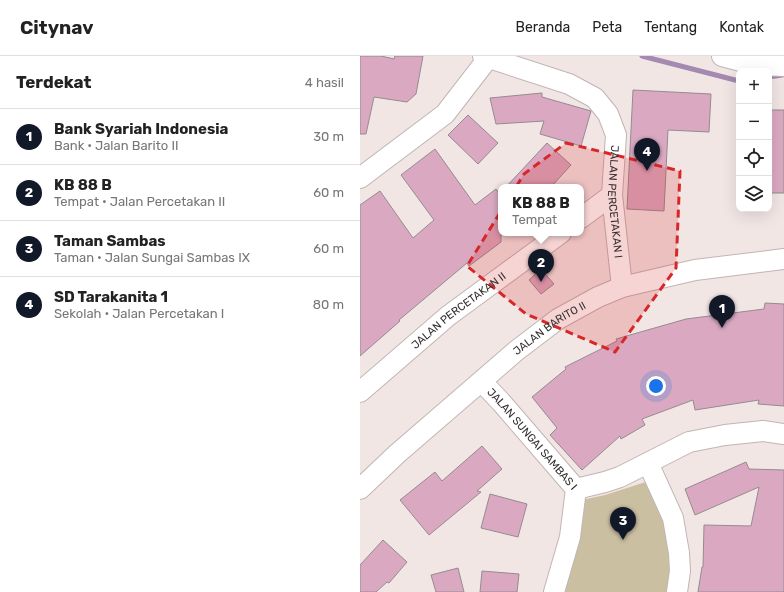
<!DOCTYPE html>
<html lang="id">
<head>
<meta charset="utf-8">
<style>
  :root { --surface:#fff; --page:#f2f2f2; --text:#222; --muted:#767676; --line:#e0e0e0; --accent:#111827 }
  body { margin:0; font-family:Rubik,sans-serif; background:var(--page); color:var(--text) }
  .controls { position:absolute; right:12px; top:12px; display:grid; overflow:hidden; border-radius:8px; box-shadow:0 4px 16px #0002 }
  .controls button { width:36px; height:36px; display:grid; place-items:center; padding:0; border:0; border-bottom:1px solid var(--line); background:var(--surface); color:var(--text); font:20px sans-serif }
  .you { position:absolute; left:296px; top:330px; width:14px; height:14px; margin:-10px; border:3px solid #fff; border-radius:50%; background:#1a73e8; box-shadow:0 0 0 6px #1a73e833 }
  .badge { display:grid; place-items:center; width:26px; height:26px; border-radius:50%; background:var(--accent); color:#fff; font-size:13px; font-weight:700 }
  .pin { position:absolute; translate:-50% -33px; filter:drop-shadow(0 1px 2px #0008) }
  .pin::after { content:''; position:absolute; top:21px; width:14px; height:12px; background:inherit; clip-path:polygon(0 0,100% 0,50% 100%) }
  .popup { position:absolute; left:138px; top:128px; width:86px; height:52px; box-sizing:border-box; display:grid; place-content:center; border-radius:8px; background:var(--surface); filter:drop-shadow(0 1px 3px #0005); font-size:13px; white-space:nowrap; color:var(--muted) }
  .popup b { font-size:15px; color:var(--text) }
  .popup::after { content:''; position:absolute; left:50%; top:100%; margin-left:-8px; border:8px solid transparent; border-top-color:var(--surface) }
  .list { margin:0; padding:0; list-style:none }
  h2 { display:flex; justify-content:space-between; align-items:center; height:52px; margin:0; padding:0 16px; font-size:17px }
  h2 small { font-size:13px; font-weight:400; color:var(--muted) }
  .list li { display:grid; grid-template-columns:26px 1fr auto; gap:12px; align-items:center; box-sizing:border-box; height:56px; padding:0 16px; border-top:1px solid var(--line) }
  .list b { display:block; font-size:15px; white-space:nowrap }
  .list p { margin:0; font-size:13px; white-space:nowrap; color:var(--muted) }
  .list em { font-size:13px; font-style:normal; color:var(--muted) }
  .icon { flex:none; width:22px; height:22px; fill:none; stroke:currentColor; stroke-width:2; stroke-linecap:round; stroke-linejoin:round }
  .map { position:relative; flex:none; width:424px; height:536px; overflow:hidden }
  header { display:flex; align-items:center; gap:24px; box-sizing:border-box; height:56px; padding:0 20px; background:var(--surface); border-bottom:1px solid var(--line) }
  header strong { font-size:19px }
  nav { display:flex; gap:22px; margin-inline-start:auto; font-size:14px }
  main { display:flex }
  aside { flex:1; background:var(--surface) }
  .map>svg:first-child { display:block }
  .green { fill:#cbbfa2 }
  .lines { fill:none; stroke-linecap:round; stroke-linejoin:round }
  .stream { stroke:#a489b1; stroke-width:5 }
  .building { fill:#daa9c1; stroke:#948b8f }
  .minor-casing { stroke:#c0b5b4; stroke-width:22 }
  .minor { stroke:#fff; stroke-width:20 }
  .marked { fill:#d62828; fill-opacity:0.2; stroke:#d62828; stroke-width:3; stroke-dasharray:8 5; stroke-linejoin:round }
  .labels { text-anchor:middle; stroke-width:3; stroke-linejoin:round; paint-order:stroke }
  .street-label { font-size:11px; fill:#353030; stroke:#fdf4f3 }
</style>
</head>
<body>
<header>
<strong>Citynav</strong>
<nav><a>Beranda</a><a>Peta</a><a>Tentang</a><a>Kontak</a></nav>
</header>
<main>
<aside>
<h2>Terdekat<small>4 hasil</small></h2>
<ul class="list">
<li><span class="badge">1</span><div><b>Bank Syariah Indonesia</b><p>Bank · Jalan Barito II</p></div><em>30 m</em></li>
<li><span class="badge">2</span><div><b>KB 88 B</b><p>Tempat · Jalan Percetakan II</p></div><em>60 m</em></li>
<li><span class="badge">3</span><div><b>Taman Sambas</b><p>Taman · Jalan Sungai Sambas IX</p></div><em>60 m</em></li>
<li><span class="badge">4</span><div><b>SD Tarakanita 1</b><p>Sekolah · Jalan Percetakan I</p></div><em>80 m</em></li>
</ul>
</aside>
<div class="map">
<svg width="424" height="536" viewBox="0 0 424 536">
  <rect width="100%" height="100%" fill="#f2e6e5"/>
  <path class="green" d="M295,423L310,470L311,536H204L222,444L245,439Z"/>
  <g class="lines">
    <path class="stream" d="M282,0L379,25
      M409,21L422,19"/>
  </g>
  <path class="building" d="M0,0H21L34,3L35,0H63L56,38L47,46L14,41L6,78H0Z
    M273,34L351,38L349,76L308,74L304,155L267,153Z
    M182,37V41L231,55L221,90L180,78L184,65L136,68L130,42Z
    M409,54H424V137H409Z
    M108,59L138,87L118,108L88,79Z
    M187,87L211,109L191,131H146Z
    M75,93L115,149L136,133L141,140V186L109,210L107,207L39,264L40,265L0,300V149L20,135L53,182L74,164L41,119Z
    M181,213L194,228L181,238L169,224Z
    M405,247L424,248V350L398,348L399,344L335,354L333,344L282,363L285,369L261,383L260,380L222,414L190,379L197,372L172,341L206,313L205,311L257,285L256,283L326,263L404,253Z
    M122,390L142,413L117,435L121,436L69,479L40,444L75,416L82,425Z
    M386,406L389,413L424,414V536H338L342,511H343L344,469L391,470L399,431L335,459L325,433Z
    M130,438L167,448L158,481L121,472Z
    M23,484L47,506L29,527L27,526L16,536H0V509Z
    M98,512L104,536H76L71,519Z
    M122,515L159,518L157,536H120Z"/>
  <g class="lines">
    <g class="minor-casing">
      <g id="minor">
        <path id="s1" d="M123,0L209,28L235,42L248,58L256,79L252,139L262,231"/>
        <path d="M362,0L396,9L424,10"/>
        <path d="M0,122L85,58L129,1"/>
        <path d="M221,162L252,139"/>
        <path id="s2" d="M122,326L141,346L216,433L210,481L194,536"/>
        <path id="s3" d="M0,336L88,260L201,177"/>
        <path d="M288,407L313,462L319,497L320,515L317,536"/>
        <path id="s4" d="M0,433L38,397L156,295L198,263L238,241L262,231L335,214L424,203"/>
        <path d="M216,433L245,426L260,421L329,386L365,379L403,375L424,378"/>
      </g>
    </g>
    <use href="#minor" class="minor"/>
  </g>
  <path class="marked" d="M206,87L320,115L316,212L255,296L166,258L107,210L164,118Z"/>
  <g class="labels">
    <g class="street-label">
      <text dy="4" stroke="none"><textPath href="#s1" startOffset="230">JALAN PERCETAKAN I</textPath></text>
      <text dy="4" stroke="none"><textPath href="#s3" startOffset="128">JALAN PERCETAKAN II</textPath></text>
      <text dy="4" stroke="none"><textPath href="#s4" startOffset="249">JALAN BARITO II</textPath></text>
      <text dy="4" stroke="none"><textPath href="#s2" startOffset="76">JALAN SUNGAI SAMBAS I</textPath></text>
    </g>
  </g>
</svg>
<div class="controls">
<button>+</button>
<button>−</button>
<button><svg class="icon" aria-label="locate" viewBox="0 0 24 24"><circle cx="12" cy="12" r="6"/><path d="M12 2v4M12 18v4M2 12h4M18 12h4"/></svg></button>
<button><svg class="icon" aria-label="layers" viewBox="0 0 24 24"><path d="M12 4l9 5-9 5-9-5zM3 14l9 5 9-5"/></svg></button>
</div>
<div class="you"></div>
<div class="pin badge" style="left:362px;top:272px">1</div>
<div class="pin badge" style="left:181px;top:226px">2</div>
<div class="popup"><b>KB 88 B</b>Tempat</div>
<div class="pin badge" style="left:263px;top:484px">3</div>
<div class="pin badge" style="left:287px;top:115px">4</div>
</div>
</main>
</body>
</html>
